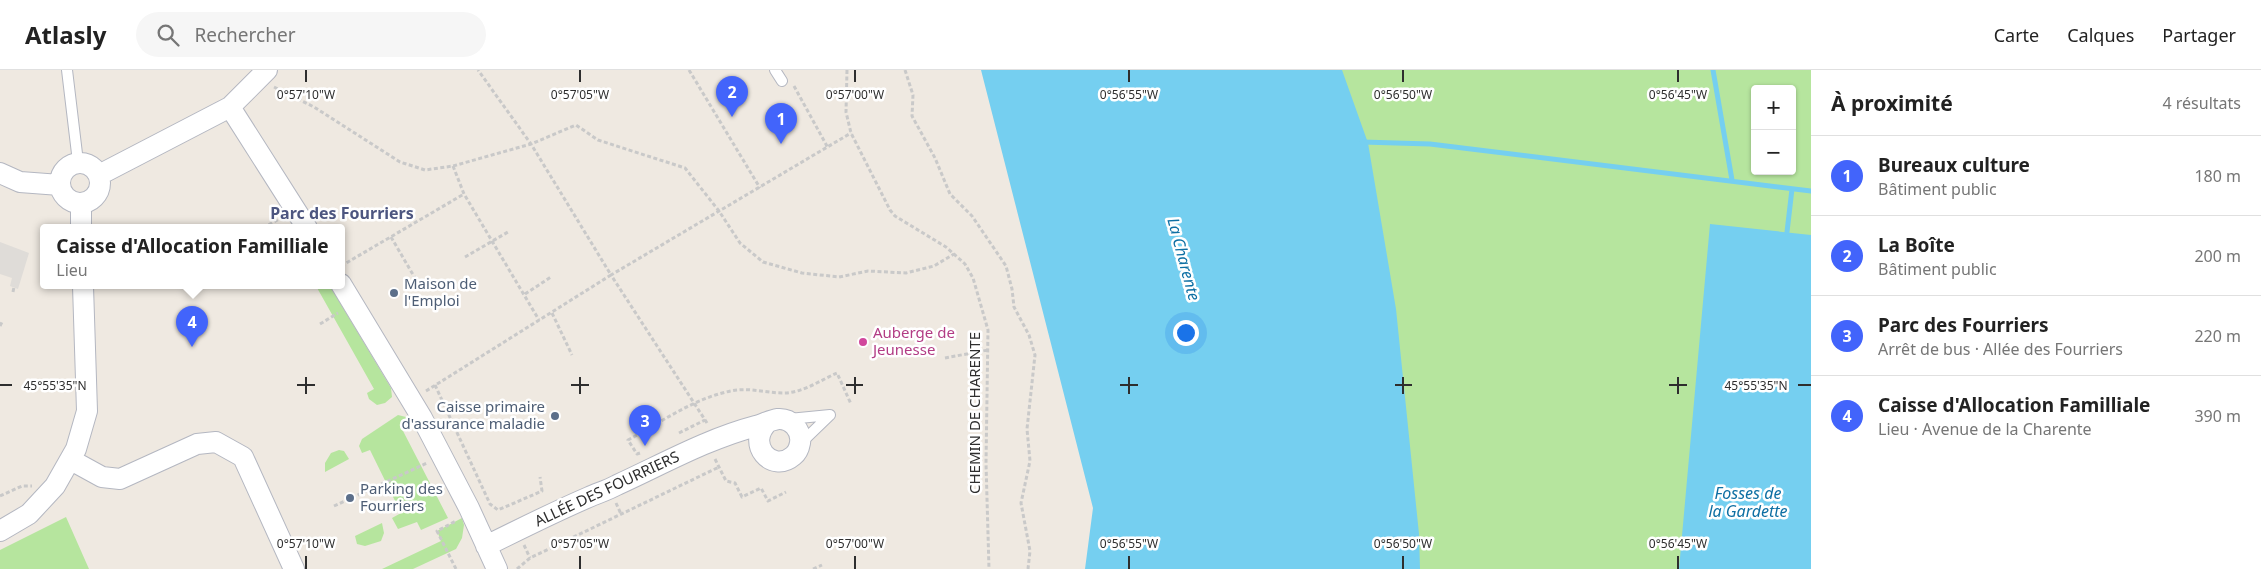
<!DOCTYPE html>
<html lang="fr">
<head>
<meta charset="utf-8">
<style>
  :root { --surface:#fff; --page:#f6f6f6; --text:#222; --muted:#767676; --line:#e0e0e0; --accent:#4264fb }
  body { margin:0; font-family:"Noto Sans",sans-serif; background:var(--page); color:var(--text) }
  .controls { position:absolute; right:15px; top:15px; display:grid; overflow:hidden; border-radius:5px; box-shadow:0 1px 4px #0004 }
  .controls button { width:45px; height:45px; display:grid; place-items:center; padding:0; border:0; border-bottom:1px solid var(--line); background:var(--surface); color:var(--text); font:25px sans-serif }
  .you { position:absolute; left:1185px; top:262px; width:18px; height:18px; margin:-12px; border:4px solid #fff; border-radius:50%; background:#1a73e8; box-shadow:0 0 0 8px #1a73e833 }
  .badge { display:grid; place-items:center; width:32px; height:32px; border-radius:50%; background:var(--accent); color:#fff; font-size:16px; font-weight:700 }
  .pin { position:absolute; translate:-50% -41px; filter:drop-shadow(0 1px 2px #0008) }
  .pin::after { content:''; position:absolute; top:26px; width:18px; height:15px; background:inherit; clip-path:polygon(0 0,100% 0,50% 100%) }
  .popup { position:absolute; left:40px; top:154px; width:305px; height:65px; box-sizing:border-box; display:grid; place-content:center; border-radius:5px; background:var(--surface); filter:drop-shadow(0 1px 4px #0005); font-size:16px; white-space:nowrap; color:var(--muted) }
  .popup b { font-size:19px; color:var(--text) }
  .popup::after { content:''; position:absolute; left:50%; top:100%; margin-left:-10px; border:10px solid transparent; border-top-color:var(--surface) }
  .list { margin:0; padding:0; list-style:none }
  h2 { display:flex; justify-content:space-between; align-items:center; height:65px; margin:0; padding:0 20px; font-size:21px }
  h2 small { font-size:16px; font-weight:400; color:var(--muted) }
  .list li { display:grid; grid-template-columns:32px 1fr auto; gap:15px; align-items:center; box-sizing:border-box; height:80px; padding:0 20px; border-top:1px solid var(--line) }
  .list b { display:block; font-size:19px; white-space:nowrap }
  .list p { margin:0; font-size:16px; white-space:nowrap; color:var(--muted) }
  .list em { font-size:16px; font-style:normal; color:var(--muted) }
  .icon { flex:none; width:28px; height:28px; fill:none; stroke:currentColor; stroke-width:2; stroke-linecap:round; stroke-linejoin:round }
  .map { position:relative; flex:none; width:1811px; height:499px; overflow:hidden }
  header { display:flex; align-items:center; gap:30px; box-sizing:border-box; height:70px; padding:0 25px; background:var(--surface); border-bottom:1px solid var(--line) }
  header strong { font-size:24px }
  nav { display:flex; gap:28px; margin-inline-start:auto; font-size:18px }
  .search { width:350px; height:45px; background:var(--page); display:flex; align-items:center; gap:12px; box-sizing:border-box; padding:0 18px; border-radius:28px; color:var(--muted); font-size:19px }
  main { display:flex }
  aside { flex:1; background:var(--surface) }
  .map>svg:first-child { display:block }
  .green { fill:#b6e59e; fill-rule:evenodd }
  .plaza { fill:#dfdcd8 }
  .water { fill:#75cff0 }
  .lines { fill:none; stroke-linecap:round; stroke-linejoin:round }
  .stream { stroke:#75cff0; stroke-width:5 }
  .service-casing { stroke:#b4b7c1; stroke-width:12 }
  .minor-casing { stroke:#b4b7c1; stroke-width:22 }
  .path { stroke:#c9c9c9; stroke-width:3; stroke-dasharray:4 2.5; stroke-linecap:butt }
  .service { stroke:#fff; stroke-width:10 }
  .minor { stroke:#fff; stroke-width:20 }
  .ticks { fill:none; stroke:#2e2e2e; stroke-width:2 }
  .service-dot { fill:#5c6f8a; stroke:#fff; stroke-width:2 }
  .hotel-dot { fill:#d1479c; stroke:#fff; stroke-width:2 }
  .labels { text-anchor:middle; stroke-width:5; stroke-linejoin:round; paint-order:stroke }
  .service-label { font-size:15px; fill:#4e5e75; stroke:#fff; text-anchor:start }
  .hotel-label { font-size:15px; fill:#b23c85; stroke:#fff; text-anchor:start }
  .street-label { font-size:15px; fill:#2e2e2e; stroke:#fff }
  .neighbourhood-label { font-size:16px; font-weight:bold; fill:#4d5680; stroke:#fff }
  .water-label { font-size:16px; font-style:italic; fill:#0d6fa3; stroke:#fff }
  .ticks-label { font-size:12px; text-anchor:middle; fill:#2e2e2e; stroke:#fff; stroke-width:5; stroke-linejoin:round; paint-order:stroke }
</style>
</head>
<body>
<header>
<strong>Atlasly</strong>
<div class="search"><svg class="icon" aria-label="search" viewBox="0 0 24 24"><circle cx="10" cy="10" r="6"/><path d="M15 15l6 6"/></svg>Rechercher</div>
<nav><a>Carte</a><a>Calques</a><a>Partager</a></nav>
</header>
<main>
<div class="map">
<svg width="1811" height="499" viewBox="0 0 1811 499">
  <rect width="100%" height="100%" fill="#efe9e1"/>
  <path class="green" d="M1281,0H1811V499H1376ZM1755,19H1792V101H1755Z
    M316,216H330L391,318L392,327L385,333L377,335L369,329L367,323L374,319Z
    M398,345L406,347L413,352L402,359L448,448L421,460L417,452L398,459L392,448L401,443L370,380L362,383L359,376L362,369Z
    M339,380L344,381L349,389L325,402V393L331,383Z
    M66,447L89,499H0V480Z
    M462,448L464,455L462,468L456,479L413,499H382L441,471L437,461Z
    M382,453L384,463L381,471L365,476L357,474L355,466Z"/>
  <path class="plaza" d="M0,172L29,183L18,219L10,216L12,208L0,204Z"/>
  <path class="water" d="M981,0H1342L1368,73L1396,239L1419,464L1420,499H1085L1093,438Z
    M1710,154L1811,165V499H1679Z"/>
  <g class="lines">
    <path class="stream" d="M1713,0L1732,110
      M1362,72L1430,74L1811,121
      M1787,162L1792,119"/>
    <g class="service-casing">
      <path id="service" d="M67,0L78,92
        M775,0L782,11
        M789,349L830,345
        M801,373L830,345"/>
    </g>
    <g class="minor-casing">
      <path id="minor" d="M230,37L307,158
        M60 113a20 20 0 1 1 40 0a20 20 0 1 1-40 0Z
        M0,103L20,112L60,115
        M99,105L230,37L267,0
        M81,133V158
        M341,214L422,348L469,438L497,499
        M71,390L102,407L120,409L197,374L216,372L243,387L294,499
        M0,461L29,444L55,416L76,379L87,341L83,216
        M486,476C520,459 554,442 589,427C598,423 608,420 617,415C663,394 707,369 756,356C763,354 771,350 778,349C791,348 802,360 800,373C799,379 797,383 793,386C772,404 745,374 768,352"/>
    </g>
    <path class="path" d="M689,0L760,118
      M847,0L846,42L851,63L890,140L895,146L946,177L965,194L973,208L988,260L986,393L989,499
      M905,0L913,25L912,46L935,88L950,124L972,146L1006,196L1012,219L1014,237L1029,265L1035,285L1027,359L1030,391L1021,433L1030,481L1028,499
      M794,16L828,78
      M274,17L314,37L400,92L425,100L453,96L531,74L576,55L598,70L685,98L719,141L740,173L763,192L802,203L839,207L868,201L906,203L934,196L954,184
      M453,96L464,124L539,250
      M263,158L281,148
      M391,167L415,208
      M465,187L508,162
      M341,189L344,194
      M341,196L464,124
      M13,222L14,217
      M525,224L551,207
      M552,243L572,285
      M320,254L338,243
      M0,256L2,252
      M945,288L988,280
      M435,315L490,434L498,440L542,421L540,407
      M426,321L611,205L531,74L478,0
      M707,353L611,205L851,63
      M679,363L705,350
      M640,383L637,384L628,370C660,353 694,328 731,321C749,317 766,323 784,323C802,323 821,310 837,303L851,334
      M715,389L726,411L735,413L742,427L761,418L768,431L786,422
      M0,426L22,416H32
      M616,433L621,444
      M334,436L427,393
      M524,475L530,488
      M456,499L437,461L456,451
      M517,499L530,488L719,397
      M813,499L822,495"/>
    <use href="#service" class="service"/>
    <use href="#minor" class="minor"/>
  </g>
  <path class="ticks" d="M306,0V12M580,0V12M855,0V12M1129,0V12M1403,0V12M1678,0V12M306,307V324M580,307V324M855,307V324M1129,307V324M1403,307V324M1678,307V324M0,315H12M297,315H315M571,315H589M846,315H863M1120,315H1138M1395,315H1412M1669,315H1687M1798,315H1811M306,486V499M580,486V499M855,486V499M1129,486V499M1403,486V499M1678,486V499"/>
  <g class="service-dot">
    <circle cx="394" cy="223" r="5"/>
    <circle cx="555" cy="346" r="5"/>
    <circle cx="350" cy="428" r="5"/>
  </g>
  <circle class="hotel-dot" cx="863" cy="272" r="5"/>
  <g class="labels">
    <g class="service-label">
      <text x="404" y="219">Maison de<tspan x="404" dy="17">l'Emploi</tspan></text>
      <text x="545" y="342" text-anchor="end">Caisse primaire<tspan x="545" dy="17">d'assurance maladie</tspan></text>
      <text x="360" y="424">Parking des<tspan x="360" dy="17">Fourriers</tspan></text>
    </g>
    <g class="hotel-label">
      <text x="873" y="268">Auberge de<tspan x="873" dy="17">Jeunesse</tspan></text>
    </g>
    <g class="street-label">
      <text transform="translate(975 343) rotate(-90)" y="5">CHEMIN DE CHARENTE</text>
      <text transform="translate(607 419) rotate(-25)" y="5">ALLÉE DES FOURRIERS</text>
    </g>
    <g class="neighbourhood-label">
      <text x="342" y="149">Parc des Fourriers</text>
    </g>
    <g class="water-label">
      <text transform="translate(1184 189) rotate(75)" y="6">La Charente</text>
      <text x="1748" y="429">Fosses de<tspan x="1748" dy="18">la Gardette</tspan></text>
    </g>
  </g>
  <g class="ticks-label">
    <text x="306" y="29">0°57'10"W</text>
    <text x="580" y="29">0°57'05"W</text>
    <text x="855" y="29">0°57'00"W</text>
    <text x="1129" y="29">0°56'55"W</text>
    <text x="1403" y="29">0°56'50"W</text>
    <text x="1678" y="29">0°56'45"W</text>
    <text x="55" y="320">45°55'35"N</text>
    <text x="1756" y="320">45°55'35"N</text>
    <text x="306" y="478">0°57'10"W</text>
    <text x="580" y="478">0°57'05"W</text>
    <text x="855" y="478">0°57'00"W</text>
    <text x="1129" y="478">0°56'55"W</text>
    <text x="1403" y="478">0°56'50"W</text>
    <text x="1678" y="478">0°56'45"W</text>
  </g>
</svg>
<div class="controls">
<button>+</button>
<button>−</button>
</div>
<div class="you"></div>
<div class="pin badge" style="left:781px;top:74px">1</div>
<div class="pin badge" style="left:732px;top:47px">2</div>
<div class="pin badge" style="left:645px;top:376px">3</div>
<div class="pin badge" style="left:192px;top:277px">4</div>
<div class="popup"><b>Caisse d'Allocation Familliale</b>Lieu</div>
</div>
<aside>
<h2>À proximité<small>4 résultats</small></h2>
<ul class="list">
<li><span class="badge">1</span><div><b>Bureaux culture</b><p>Bâtiment public</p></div><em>180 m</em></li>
<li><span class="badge">2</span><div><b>La Boîte</b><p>Bâtiment public</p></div><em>200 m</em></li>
<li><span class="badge">3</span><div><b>Parc des Fourriers</b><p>Arrêt de bus · Allée des Fourriers</p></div><em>220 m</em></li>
<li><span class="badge">4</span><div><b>Caisse d'Allocation Familliale</b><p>Lieu · Avenue de la Charente</p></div><em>390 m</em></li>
</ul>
</aside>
</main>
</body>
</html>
